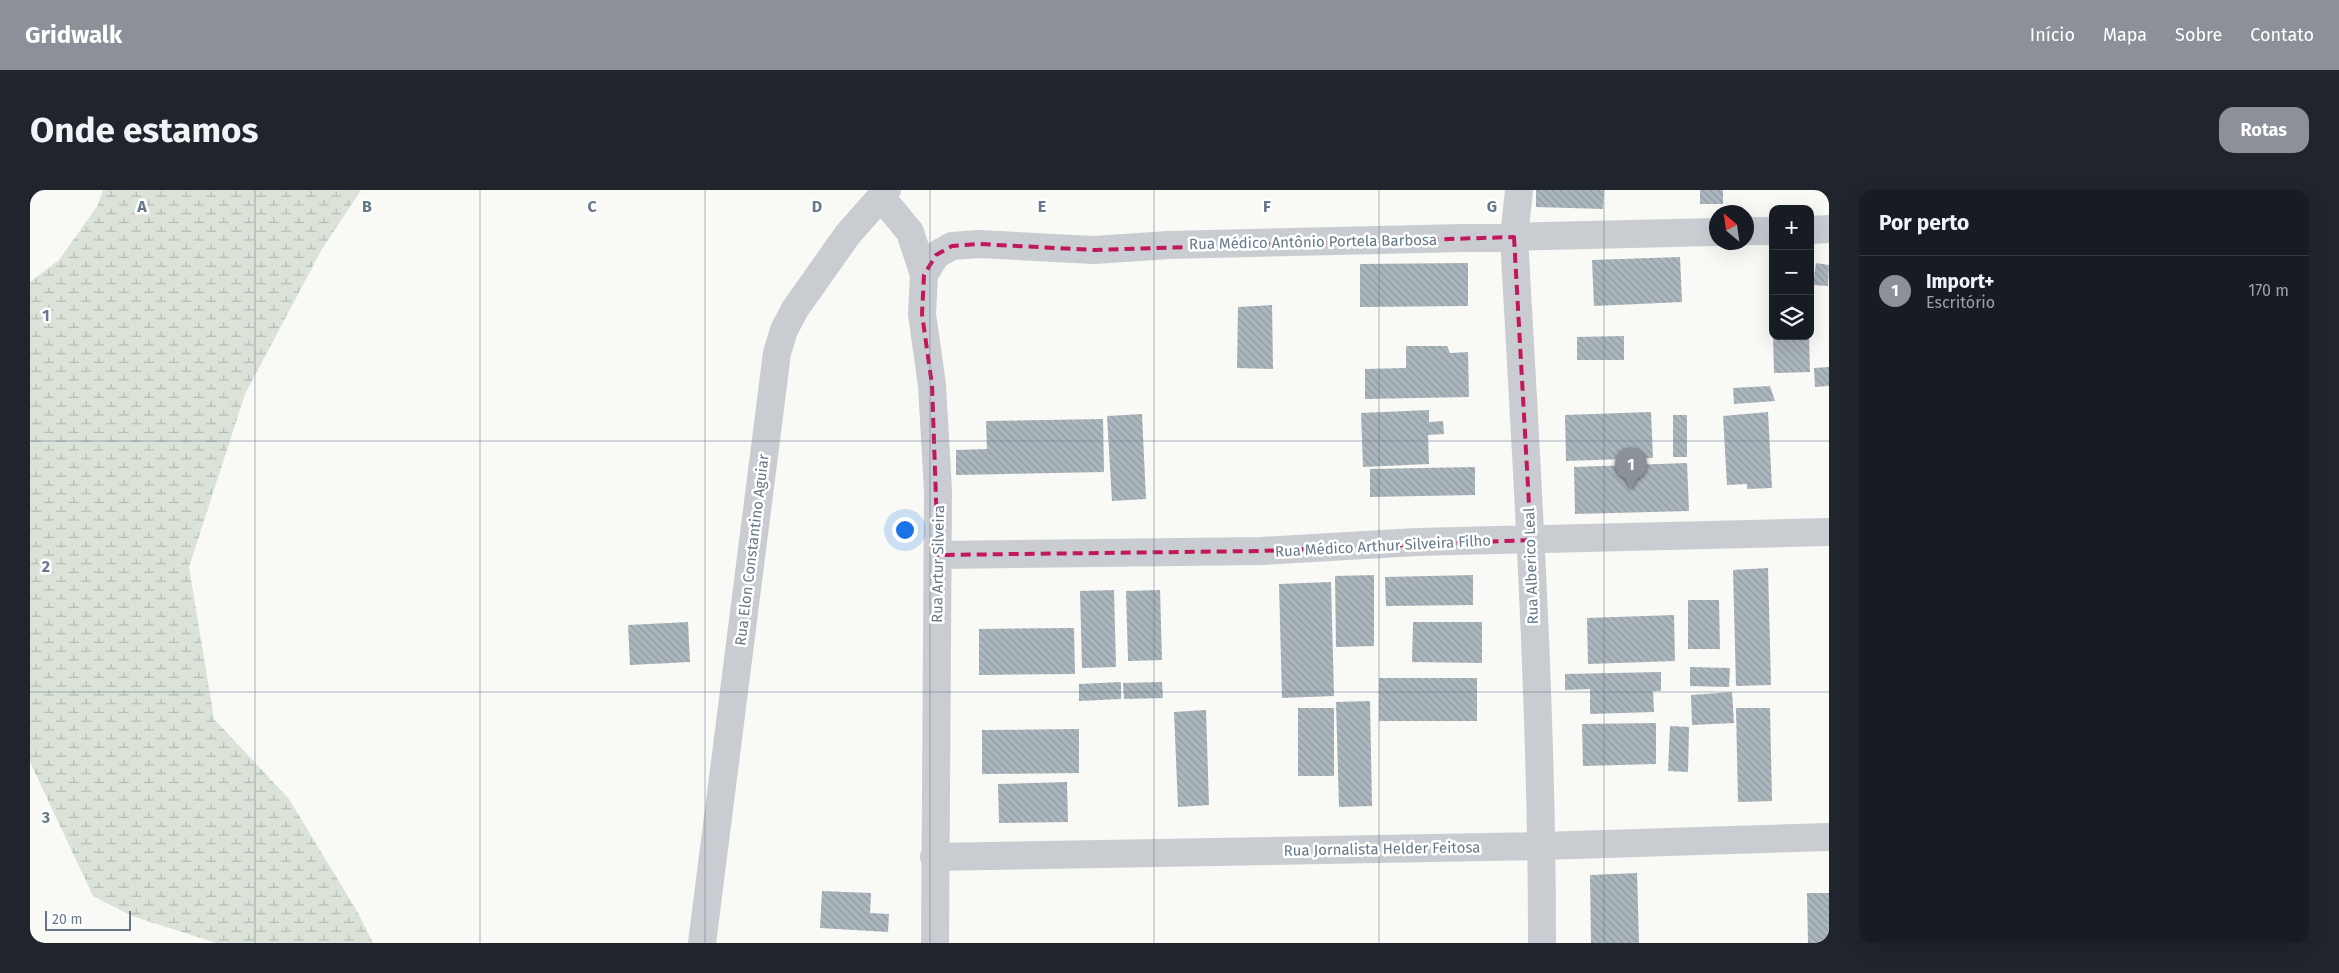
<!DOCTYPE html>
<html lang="pt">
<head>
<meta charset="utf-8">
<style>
  :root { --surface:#171b24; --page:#20242c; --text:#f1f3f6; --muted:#9ea1a6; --line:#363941; --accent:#8c9099 }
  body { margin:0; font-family:"Fira Sans",sans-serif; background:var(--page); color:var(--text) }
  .controls { position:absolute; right:15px; top:15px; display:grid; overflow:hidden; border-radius:10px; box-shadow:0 5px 20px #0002 }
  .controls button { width:45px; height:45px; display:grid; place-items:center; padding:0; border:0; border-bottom:1px solid var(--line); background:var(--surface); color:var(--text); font:25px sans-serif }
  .compass { position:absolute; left:1679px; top:15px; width:45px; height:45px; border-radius:50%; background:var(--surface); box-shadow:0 5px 20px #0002; rotate:331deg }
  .scale { position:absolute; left:15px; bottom:12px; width:86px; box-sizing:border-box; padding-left:5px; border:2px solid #65798b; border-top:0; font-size:14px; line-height:18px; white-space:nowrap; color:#65798b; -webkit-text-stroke:4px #fff; paint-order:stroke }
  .you { position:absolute; left:874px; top:339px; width:18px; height:18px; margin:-12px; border:4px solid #fff; border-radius:50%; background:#1a73e8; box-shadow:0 0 0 8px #1a73e833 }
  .badge { display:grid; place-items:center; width:32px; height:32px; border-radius:50%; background:var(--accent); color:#fff; font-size:16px; font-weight:700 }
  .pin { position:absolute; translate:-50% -41px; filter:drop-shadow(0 1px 2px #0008) }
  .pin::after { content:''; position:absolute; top:26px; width:18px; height:15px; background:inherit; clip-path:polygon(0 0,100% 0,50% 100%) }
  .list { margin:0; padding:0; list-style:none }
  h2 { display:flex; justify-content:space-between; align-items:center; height:65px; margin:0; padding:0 20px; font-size:21px }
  h2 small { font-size:16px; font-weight:400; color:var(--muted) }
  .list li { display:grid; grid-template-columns:32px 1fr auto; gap:15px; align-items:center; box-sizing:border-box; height:70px; padding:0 20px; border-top:1px solid var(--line) }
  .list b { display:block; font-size:19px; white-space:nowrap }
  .list p { margin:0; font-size:16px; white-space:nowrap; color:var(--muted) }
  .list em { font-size:16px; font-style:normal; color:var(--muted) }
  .icon { flex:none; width:28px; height:28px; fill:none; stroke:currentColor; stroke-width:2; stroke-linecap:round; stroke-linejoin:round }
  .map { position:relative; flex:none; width:1799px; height:753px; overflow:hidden; border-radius:15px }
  header { display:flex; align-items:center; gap:30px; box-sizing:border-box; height:70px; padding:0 25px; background:var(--accent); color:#fff }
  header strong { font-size:24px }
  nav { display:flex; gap:28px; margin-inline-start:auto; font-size:18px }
  .intro { display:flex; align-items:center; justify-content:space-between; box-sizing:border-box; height:120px; padding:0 30px }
  h1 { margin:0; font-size:35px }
  .button { padding:12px 22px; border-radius:15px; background:var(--accent); color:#fff; font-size:18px; font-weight:700 }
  main { display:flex; gap:30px; padding:0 30px }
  aside { flex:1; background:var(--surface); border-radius:15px; box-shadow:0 5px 20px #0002 }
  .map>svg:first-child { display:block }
  .wetland { fill:url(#wetland-marsh) }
  .building { fill:url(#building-back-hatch) }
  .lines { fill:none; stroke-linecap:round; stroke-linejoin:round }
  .minor { stroke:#c9cdd1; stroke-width:28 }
  .marked { fill:none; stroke:#c2185b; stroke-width:4; stroke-dasharray:10 6; stroke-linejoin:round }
  .grid { fill:none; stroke:#65798b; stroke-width:1; stroke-opacity:0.55 }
  .labels { text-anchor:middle; stroke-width:5; stroke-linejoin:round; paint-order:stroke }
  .street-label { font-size:15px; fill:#65798b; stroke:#fff }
  .grid-label { font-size:16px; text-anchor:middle; font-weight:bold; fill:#65798b; stroke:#fff; stroke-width:5; stroke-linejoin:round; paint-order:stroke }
</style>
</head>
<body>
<header>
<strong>Gridwalk</strong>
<nav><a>Início</a><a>Mapa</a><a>Sobre</a><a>Contato</a></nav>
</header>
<div class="intro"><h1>Onde estamos</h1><a class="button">Rotas</a></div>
<main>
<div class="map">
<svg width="1799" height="753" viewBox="0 0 1799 753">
  <defs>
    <pattern id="wetland-marsh" width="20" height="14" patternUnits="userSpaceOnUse" patternTransform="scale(1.25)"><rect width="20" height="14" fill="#dbe2d7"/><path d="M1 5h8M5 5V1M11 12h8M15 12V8" fill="none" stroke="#b5bcb4"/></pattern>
    <pattern id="building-back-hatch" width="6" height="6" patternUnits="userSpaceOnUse" patternTransform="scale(1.25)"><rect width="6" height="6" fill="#acb6bd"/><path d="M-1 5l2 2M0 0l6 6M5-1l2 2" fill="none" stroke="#9099a0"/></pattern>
  </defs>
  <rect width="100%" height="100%" fill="#f9f9f6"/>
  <path class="wetland" d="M73,0H331L292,59L215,204L159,377L184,529L259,609L328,723L343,753H186L102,726L63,706L0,572V92L29,70L68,15Z"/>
  <path class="building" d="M1506,0H1574L1573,19L1506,17Z
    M1670,0H1693V14H1670Z
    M1650,67L1652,112L1564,116L1562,70Z
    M1438,73V116L1330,117V74Z
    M1786,73L1799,75L1798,96L1783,95Z
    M1242,115L1243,179L1207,178L1208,117Z
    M1594,146V170H1547V147Z
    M1743,146H1779L1780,182L1744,183Z
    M1376,156H1417L1420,163L1438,162L1439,207L1335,209V179L1376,178Z
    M1799,177V196L1785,197L1784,178Z
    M1740,196L1745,211L1704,214L1703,198Z
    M1399,220V232L1413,231L1414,244L1398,245L1399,274L1333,277L1331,223Z
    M1621,222L1623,268L1536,271L1535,225Z
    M1738,222L1742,298L1717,299V294L1697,295L1693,226Z
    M1112,224L1116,309L1082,311L1077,226Z
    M1643,225H1657V267H1643Z
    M1073,229L1074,282L926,285V260L957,259L956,231Z
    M1657,273L1659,321L1545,324L1544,277Z
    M1445,277V305L1340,307V279Z
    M1738,378L1741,495L1706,496L1703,380Z
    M1344,385V456L1306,457L1305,386Z
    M1443,385V415L1356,416L1355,387Z
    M1301,392L1304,506L1252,508L1249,394Z
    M1084,400L1086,477L1052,478L1050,401Z
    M1130,400L1132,470L1098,471L1096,401Z
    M1658,410H1689L1690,459H1658Z
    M1644,425L1645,471L1558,474L1557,428Z
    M658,432L660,472L600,475L598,435Z
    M1383,432H1452V473L1382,472Z
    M1044,438L1045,484L949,485V439Z
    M1660,477L1700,478L1699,497L1660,496Z
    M1631,482V501H1623L1624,522L1560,524V499L1535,500V484Z
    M1349,488H1447V531H1349Z
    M1091,492V509L1049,511V494Z
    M1132,492L1133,508L1094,509L1093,493Z
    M1702,502L1704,533L1662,535L1661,505Z
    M1340,511L1342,616L1309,617L1306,512Z
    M1268,518H1304V586H1268Z
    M1706,518H1740L1742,611L1708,612Z
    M1176,520L1179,615L1148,617L1144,522Z
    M1626,533V574L1553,576L1552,534Z
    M1640,536L1659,537L1658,582L1638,581Z
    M1049,539V583L952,584V540Z
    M1037,592L1038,632L969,633L968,594Z
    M1607,683L1609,753H1561L1560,685Z
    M792,701L841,703L840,723L859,724L858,742L790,738Z
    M1777,703H1799V753H1778Z"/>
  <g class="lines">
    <path class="minor" d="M1489,0L1484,47C1497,282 1512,518 1512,753
      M852,8L880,42L894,85L892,124L902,195L908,301L905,753
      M1780,40L1799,39
      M1716,41H1743
      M894,85L906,65L922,56L949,54L1064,60L1139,55L1686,42
      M908,365L1231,361L1387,352L1799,342
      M904,667L1512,656L1799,647
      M672,753L747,163L754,140L765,119L818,44L857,0"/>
  </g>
  <path class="marked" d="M1484,47L1501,350L1231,361L908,365L902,195L892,124L894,85L906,65L922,56L949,54L1064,60Z"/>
  <path class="grid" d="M225,0V753M450,0V753M675,0V753M900,0V753M1124,0V753M1349,0V753M1574,0V753M0,251H1799M0,502H1799"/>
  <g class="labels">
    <g class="street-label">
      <text transform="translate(1283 52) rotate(-1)" y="5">Rua Médico Antônio Portela Barbosa</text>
      <text transform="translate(1353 356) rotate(-3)" y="5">Rua Médico Arthur Silveira Filho</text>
      <text transform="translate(722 360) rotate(-83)" y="5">Rua Elon Constantino Aguiar</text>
      <text transform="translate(908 374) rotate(-89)" y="5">Rua Artur Silveira</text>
      <text transform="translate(1501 376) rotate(-92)" y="5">Rua Alberico Leal</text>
      <text transform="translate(1352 659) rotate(-1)" y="5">Rua Jornalista Helder Feitosa</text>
    </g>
  </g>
  <g class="grid-label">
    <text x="112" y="22">A</text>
    <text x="337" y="22">B</text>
    <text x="562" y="22">C</text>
    <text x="787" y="22">D</text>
    <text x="1012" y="22">E</text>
    <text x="1237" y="22">F</text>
    <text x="1462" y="22">G</text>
    <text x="16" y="131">1</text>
    <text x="16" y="382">2</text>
    <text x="16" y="633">3</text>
  </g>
</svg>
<div class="controls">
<button>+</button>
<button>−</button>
<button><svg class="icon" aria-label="layers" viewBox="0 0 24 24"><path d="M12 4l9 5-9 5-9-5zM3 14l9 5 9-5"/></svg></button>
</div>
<svg class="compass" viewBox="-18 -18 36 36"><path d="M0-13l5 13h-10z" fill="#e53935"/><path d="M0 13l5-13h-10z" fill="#9ea1a6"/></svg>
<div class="scale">20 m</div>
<div class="you"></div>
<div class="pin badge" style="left:1601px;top:299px">1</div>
</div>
<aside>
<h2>Por perto<small></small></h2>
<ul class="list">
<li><span class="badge">1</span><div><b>Import+</b><p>Escritório</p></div><em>170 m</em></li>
</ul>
</aside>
</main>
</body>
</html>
